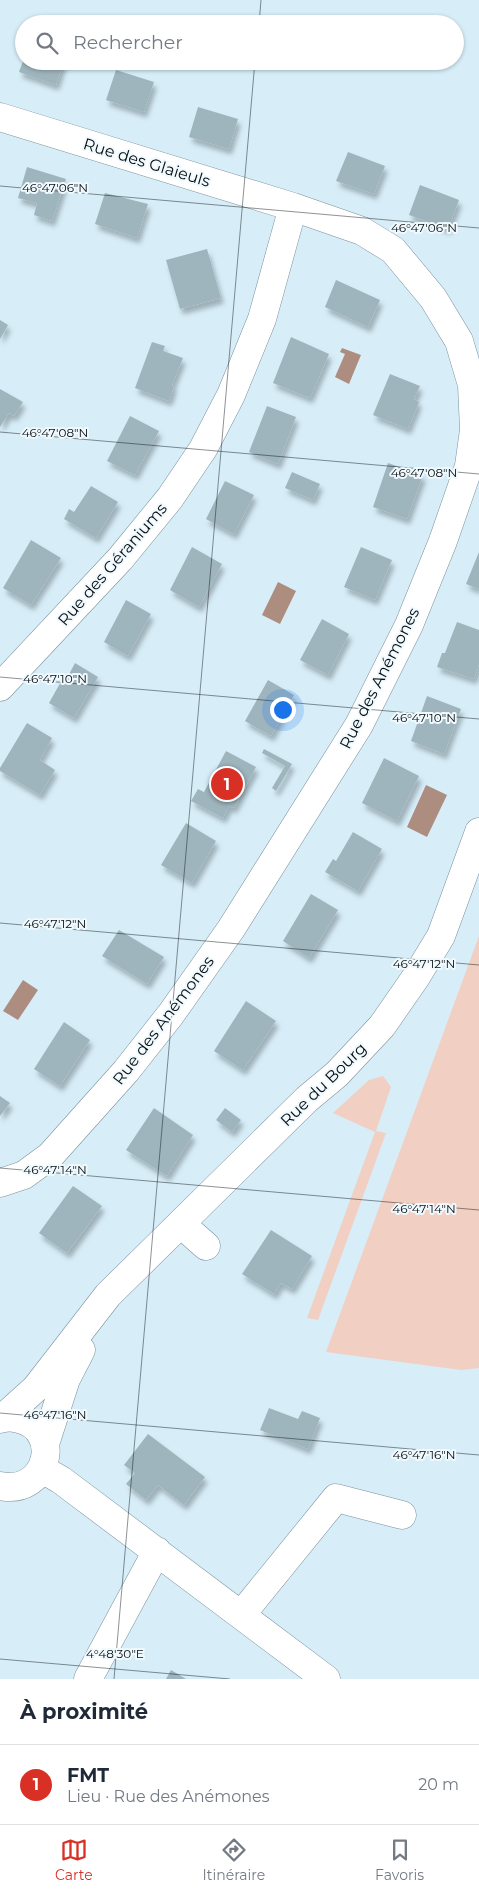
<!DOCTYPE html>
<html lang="fr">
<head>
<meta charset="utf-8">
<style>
  :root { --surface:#fff; --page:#f2f2f3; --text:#1f2937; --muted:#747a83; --line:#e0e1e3; --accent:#d93025 }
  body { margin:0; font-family:Montserrat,sans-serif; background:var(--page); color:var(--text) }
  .you { position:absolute; left:282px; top:709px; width:18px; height:18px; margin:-12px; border:4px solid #fff; border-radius:50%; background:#1a73e8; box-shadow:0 0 0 8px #1a73e833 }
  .badge { display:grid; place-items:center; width:32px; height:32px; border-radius:50%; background:var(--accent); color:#fff; font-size:16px; font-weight:700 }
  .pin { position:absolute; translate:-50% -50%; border:2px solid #fff; box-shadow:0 1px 5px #0006 }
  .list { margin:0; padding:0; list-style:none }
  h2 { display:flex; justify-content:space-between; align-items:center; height:65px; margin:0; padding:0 20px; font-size:21px }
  h2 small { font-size:16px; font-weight:400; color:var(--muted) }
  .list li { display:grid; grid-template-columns:32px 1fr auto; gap:15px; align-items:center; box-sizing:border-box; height:80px; padding:0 20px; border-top:1px solid var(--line) }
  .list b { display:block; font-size:19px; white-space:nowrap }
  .list p { margin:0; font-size:16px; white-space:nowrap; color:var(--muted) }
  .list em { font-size:16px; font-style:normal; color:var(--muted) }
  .icon { flex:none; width:28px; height:28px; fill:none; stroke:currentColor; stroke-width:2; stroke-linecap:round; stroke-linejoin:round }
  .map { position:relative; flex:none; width:479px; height:1679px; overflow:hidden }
  .search { position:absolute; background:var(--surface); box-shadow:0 1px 4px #0004; left:15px; right:15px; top:15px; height:55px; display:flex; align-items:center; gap:12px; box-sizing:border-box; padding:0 18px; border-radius:28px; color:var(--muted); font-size:19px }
  .sheet { height:145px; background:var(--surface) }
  nav { display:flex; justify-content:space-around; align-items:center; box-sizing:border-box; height:70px; border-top:1px solid var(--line); background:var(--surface); font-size:14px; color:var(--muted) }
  nav a { display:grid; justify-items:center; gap:2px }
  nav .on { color:var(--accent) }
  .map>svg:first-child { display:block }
  .green { fill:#f1cfc2 }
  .water { fill:#ae8d81 }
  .building { fill:#9eb5be; filter:url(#shadow) }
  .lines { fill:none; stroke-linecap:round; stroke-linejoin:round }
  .minor-casing { stroke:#7b919a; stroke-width:29 }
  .minor { stroke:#fff; stroke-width:28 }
  .ticks { fill:none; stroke:#070e12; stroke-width:1; stroke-opacity:0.45 }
  .labels { text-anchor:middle; stroke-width:4; stroke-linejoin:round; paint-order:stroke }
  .street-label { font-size:16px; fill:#070e12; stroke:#f0f9fd }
  .ticks-label { font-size:12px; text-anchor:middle; fill:#070e12; stroke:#f0f9fd; stroke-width:4; stroke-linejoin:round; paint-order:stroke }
</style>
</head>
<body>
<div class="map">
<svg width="479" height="1679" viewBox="0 0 479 1679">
  <defs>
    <filter id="shadow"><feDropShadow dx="3" dy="5.5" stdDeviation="2.5" flood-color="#0004"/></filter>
  </defs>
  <rect width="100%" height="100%" fill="#d7eef9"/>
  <path class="green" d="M479,936V1368L461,1370L326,1352Z
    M383,1076L391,1087L376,1131L386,1133L318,1320L307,1318L375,1132L333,1113L369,1080Z"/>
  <path class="water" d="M342,348L361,355L349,384L335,377L345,354L340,352Z
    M278,582L296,591L280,624L262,615Z
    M426,785L447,795L427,837L407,827Z
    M23,980L38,990L18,1020L3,1011Z"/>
  <path class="building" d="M23,61H64L56,85L19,72Z
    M116,70L154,82L144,112L106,100Z
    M198,107L238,119L229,149L189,137Z
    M348,152L385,166L374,194L336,181Z
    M27,167L66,179L52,221L34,215L37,203L18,198Z
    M420,185L459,200L448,229L409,215Z
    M105,193L148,204L137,238L95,224Z
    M207,249L221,298L180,309L166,260Z
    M336,280L380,300L368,327L325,307Z
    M0,320L8,325L0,339Z
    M291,337L329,354L310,398L273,383Z
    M152,342L165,346L163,351L183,358L172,385L174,386L169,401L135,388Z
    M390,374L420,386L414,399L419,402L408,429L373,415Z
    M0,389L23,402L14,416L9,413L0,427Z
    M267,406L296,417L278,464L249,452Z
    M130,416L159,431L135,475L107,461Z
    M388,463L423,475L407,519L373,507Z
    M292,472L320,484L313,500L285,488Z
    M225,481L254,495L234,534L206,519Z
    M91,486L118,502L96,538L64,519L69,509L74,512Z
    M31,540L61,558L31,605L3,588Z
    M192,547L222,564L199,607L170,590Z
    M361,547L392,560L375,600L344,587Z
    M479,552V589L466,584Z
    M126,600L151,614L128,656L104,642Z
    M322,619L349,634L328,675L300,660Z
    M457,622L479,630V664L474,679L437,667L442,653H445Z
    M75,663L98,677L74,718L49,703L63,678L66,680Z
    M268,680L294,695L271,736L245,721Z
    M427,696L461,709L444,754L411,741Z
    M27,723L52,738L40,760L55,770L40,795L0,771V768Z
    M264,749L292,764L276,791L272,788L285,766L262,753Z
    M226,751L256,767L234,808L229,806L223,818L191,801L198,789L204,792Z
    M384,758L419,776L397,821L362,803Z
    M186,823L216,841L192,883L161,865Z
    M353,832L382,849L358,891L325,872L333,859L336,861Z
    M311,894L338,910L309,958L283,941Z
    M119,930L164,957L147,984L102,956Z
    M246,1001L276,1021L243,1070L214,1051Z
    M64,1022L90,1040L60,1086L34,1069Z
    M0,1096L10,1103L0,1116Z
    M154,1108L193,1135L167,1176L126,1150Z
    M225,1108L241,1120L232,1132L216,1120Z
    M73,1186L102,1206L67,1253L39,1233Z
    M271,1230L312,1256L292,1289L281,1283L274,1294L242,1274Z
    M269,1408L298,1419L302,1411L320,1418L308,1449L260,1430Z
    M148,1434L205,1477L184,1505L158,1485L146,1500L126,1484L135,1473L124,1465Z
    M171,1670L186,1679H166Z"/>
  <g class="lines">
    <g class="minor-casing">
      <path id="minor" d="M0,117L293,207L362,231L393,250L433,298L459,341L472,385L474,430L469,466L443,541L409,625L359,725L231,929L171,1014L126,1071L50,1156L24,1175L0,1183
        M0,687L120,559L170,498L203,449L231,395L262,319L293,207
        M181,1224L206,1246
        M4,1417L36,1388L108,1295L307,1099L337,1074L382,1026L416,977L441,936L479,832
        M0,1419C6,1417 13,1417 19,1419C64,1430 48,1496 0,1486
        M45,1444L66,1379L81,1350
        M42,1469L61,1480L326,1679
        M241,1615L336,1498L402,1515
        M88,1679L157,1551"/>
    </g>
    <use href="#minor" class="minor"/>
  </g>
  <path class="ticks" d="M259,24L261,0M0,186L479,228M0,432L479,474M0,677L479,719M0,923L479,965M0,1168L479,1210M0,1413L479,1455M0,1659L230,1679M114,1679L255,61"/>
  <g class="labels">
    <g class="street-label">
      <text transform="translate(147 162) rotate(17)" y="6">Rue des Glaieuls</text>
      <text transform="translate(112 564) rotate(-49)" y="6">Rue des Géraniums</text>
      <text transform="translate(379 678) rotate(-63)" y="6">Rue des Anémones</text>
      <text transform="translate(163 1020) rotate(-53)" y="6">Rue des Anémones</text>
      <text transform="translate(323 1084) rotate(-44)" y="6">Rue du Bourg</text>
    </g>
  </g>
  <g class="ticks-label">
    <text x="55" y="192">46°47'06"N</text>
    <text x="424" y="232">46°47'06"N</text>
    <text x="55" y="437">46°47'08"N</text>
    <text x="424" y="477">46°47'08"N</text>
    <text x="55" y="683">46°47'10"N</text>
    <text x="424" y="722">46°47'10"N</text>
    <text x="55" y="928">46°47'12"N</text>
    <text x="424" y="968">46°47'12"N</text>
    <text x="55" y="1174">46°47'14"N</text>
    <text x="424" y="1213">46°47'14"N</text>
    <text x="55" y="1419">46°47'16"N</text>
    <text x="424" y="1459">46°47'16"N</text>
    <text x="115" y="1658">4°48'30"E</text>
  </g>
</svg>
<div class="you"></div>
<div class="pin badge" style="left:227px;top:784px">1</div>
<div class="search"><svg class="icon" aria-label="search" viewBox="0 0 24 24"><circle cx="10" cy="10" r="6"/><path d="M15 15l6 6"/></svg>Rechercher</div>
</div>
<section class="sheet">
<h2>À proximité<small></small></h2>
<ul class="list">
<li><span class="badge">1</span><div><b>FMT</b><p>Lieu · Rue des Anémones</p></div><em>20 m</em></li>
</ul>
</section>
<nav>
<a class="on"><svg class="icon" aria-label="map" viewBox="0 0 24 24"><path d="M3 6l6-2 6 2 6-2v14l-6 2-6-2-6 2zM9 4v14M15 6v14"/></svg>Carte</a>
<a><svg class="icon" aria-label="directions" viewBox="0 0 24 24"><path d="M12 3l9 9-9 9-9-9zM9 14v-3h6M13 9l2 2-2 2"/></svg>Itinéraire</a>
<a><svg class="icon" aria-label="saved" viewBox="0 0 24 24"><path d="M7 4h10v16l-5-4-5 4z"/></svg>Favoris</a>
</nav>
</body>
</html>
